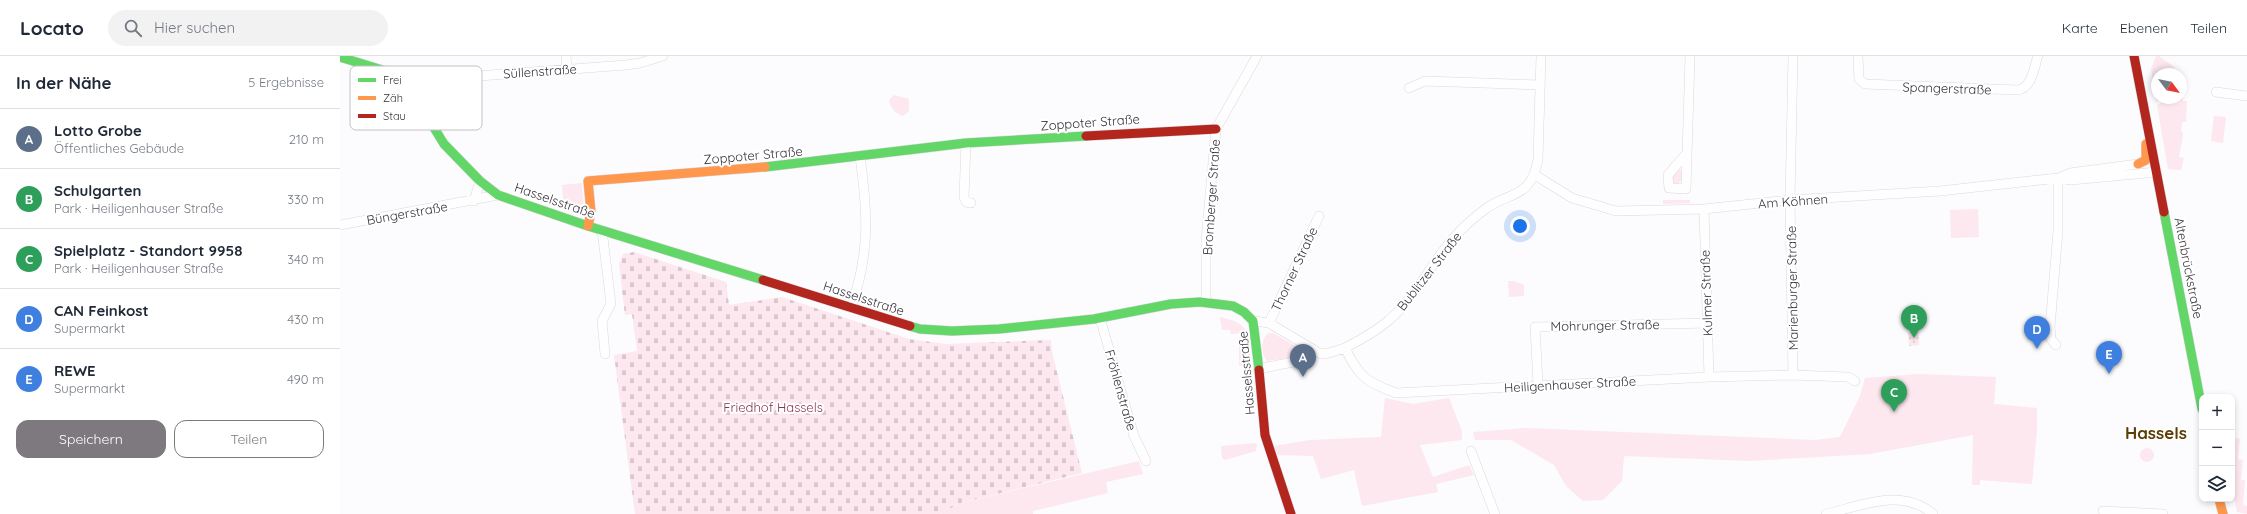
<!DOCTYPE html>
<html lang="de">
<head>
<meta charset="utf-8">
<style>
  :root { --surface:#fff; --page:#f2f2f3; --text:#1f2937; --muted:#747a83; --line:#e0e1e3; --accent:#7d797f }
  body { margin:0; font-family:Quicksand,sans-serif; background:var(--page); color:var(--text) }
  .controls { position:absolute; right:12px; bottom:12px; display:grid; overflow:hidden; border-radius:8px; box-shadow:0 2px 6px #0003 }
  .controls button { width:36px; height:36px; display:grid; place-items:center; padding:0; border:0; border-bottom:1px solid var(--line); background:var(--surface); color:var(--text); font:20px sans-serif }
  .compass { position:absolute; left:1811px; top:12px; width:36px; height:36px; border-radius:50%; background:var(--surface); box-shadow:0 2px 6px #0003; rotate:122deg }
  .you { position:absolute; left:1180px; top:170px; width:14px; height:14px; margin:-10px; border:3px solid #fff; border-radius:50%; background:#1a73e8; box-shadow:0 0 0 6px #1a73e833 }
  .badge { display:grid; place-items:center; width:26px; height:26px; border-radius:50%; background:var(--accent); color:#fff; font-size:13px; font-weight:700 }
  .pin { position:absolute; translate:-50% -33px; filter:drop-shadow(0 1px 2px #0008) }
  .pin::after { content:''; position:absolute; top:21px; width:14px; height:12px; background:inherit; clip-path:polygon(0 0,100% 0,50% 100%) }
  .list { margin:0; padding:0; list-style:none }
  h2 { display:flex; justify-content:space-between; align-items:center; height:52px; margin:0; padding:0 16px; font-size:17px }
  h2 small { font-size:13px; font-weight:400; color:var(--muted) }
  .list li { display:grid; grid-template-columns:26px 1fr auto; gap:12px; align-items:center; box-sizing:border-box; height:60px; padding:0 16px; border-top:1px solid var(--line) }
  .list b { display:block; font-size:15px; white-space:nowrap }
  .list p { margin:0; font-size:13px; white-space:nowrap; color:var(--muted) }
  .list em { font-size:13px; font-style:normal; color:var(--muted) }
  .actions { display:flex; gap:8px; padding:12px 16px }
  .actions a { flex:1; padding:9px 0; border:1px solid var(--accent); border-radius:12px; text-align:center; font-size:14px; color:var(--accent) }
  .actions .main { background:var(--accent); color:#fff }
  .icon { flex:none; width:22px; height:22px; fill:none; stroke:currentColor; stroke-width:2; stroke-linecap:round; stroke-linejoin:round }
  .map { position:relative; flex:none; width:1907px; height:458px; overflow:hidden }
  header { display:flex; align-items:center; gap:24px; box-sizing:border-box; height:56px; padding:0 20px; background:var(--surface); border-bottom:1px solid var(--line) }
  header strong { font-size:19px }
  nav { display:flex; gap:22px; margin-inline-start:auto; font-size:14px }
  .search { width:280px; height:36px; background:var(--page); display:flex; align-items:center; gap:10px; box-sizing:border-box; padding:0 14px; border-radius:22px; color:var(--muted); font-size:15px }
  main { display:flex }
  aside { flex:1; background:var(--surface) }
  .map>svg:first-child { display:block }
  .green { fill:#fce8ee }
  .cemetery { fill:url(#cemetery-stones) }
  .garden { fill:url(#garden-dots) }
  .lines { fill:none; stroke-linecap:round; stroke-linejoin:round }
  .street-casing { stroke:#dbd8dd; stroke-width:10 }
  .fast-casing { stroke:#dbd8dd; stroke-width:10 }
  .slow-casing { stroke:#dbd8dd; stroke-width:10 }
  .jam-casing { stroke:#dbd8dd; stroke-width:10 }
  .street { stroke:#fffeff; stroke-width:9 }
  .fast { stroke:#63d668; stroke-width:9 }
  .slow { stroke:#ff974d; stroke-width:9 }
  .jam { stroke:#b3261e; stroke-width:9 }
  .labels { text-anchor:middle; stroke-width:4; stroke-linejoin:round; paint-order:stroke }
  .street-label { font-size:13px; fill:#38333b; stroke:#fff }
  .park-label { font-size:13px; fill:#8a3350; stroke:#fff }
  .district-label { font-size:17px; font-weight:bold; fill:#5b3e01; stroke:#fff }
  .key { fill:#fff; stroke:#c3c2c4; stroke-width:1 }
  .key-label { font-size:11px; fill:#38333b }
</style>
</head>
<body>
<header>
<strong>Locato</strong>
<div class="search"><svg class="icon" aria-label="search" viewBox="0 0 24 24"><circle cx="10" cy="10" r="6"/><path d="M15 15l6 6"/></svg>Hier suchen</div>
<nav><a>Karte</a><a>Ebenen</a><a>Teilen</a></nav>
</header>
<main>
<aside>
<h2>In der Nähe<small>5 Ergebnisse</small></h2>
<ul class="list">
<li><span class="badge" style="background:#5c6f8a">A</span><div><b>Lotto Grobe</b><p>Öffentliches Gebäude</p></div><em>210 m</em></li>
<li><span class="badge" style="background:#2e9e5b">B</span><div><b>Schulgarten</b><p>Park · Heiligenhauser Straße</p></div><em>330 m</em></li>
<li><span class="badge" style="background:#2e9e5b">C</span><div><b>Spielplatz - Standort 9958</b><p>Park · Heiligenhauser Straße</p></div><em>340 m</em></li>
<li><span class="badge" style="background:#3f7fe0">D</span><div><b>CAN Feinkost</b><p>Supermarkt</p></div><em>430 m</em></li>
<li><span class="badge" style="background:#3f7fe0">E</span><div><b>REWE</b><p>Supermarkt</p></div><em>490 m</em></li>
</ul>
<div class="actions"><a class="main">Speichern</a><a>Teilen</a></div>
</aside>
<div class="map">
<svg width="1907" height="458" viewBox="0 0 1907 458">
  <defs>
    <pattern id="cemetery-stones" width="16" height="16" patternUnits="userSpaceOnUse"><rect width="16" height="16" fill="#fce8ee"/><path d="M2 7V4a2 2 0 0 1 4 0v3zM10 15v-3a2 2 0 0 1 4 0v3z" fill="#d9c7cd"/></pattern>
    <pattern id="garden-dots" width="8" height="8" patternUnits="userSpaceOnUse"><rect width="8" height="8" fill="#fce8ee"/><path d="M2 2h.1M6 6h.1" fill="none" stroke="#d9c7cd" stroke-width="1.8" stroke-linecap="round"/></pattern>
  </defs>
  <rect width="100%" height="100%" fill="#fcfbfd"/>
  <path class="green" d="M1816,0H1819L1834,11V18H1817V42H1823L1816,46L1811,13Z
    M1841,27H1846V35L1843,36V45H1847L1846,66H1842L1841,75L1843,76V78C1842,88 1840,92 1839,101L1844,102L1841,114L1828,113L1817,49L1830,42H1841Z
    M554,39L569,43V55L563,60C556,58 550,52 549,44Z
    M1874,60L1886,61L1883,87L1871,85Z
    M1338,113L1342,114V124L1337,128L1332,126V121Z
    M242,127L244,153L242,156L224,151L222,129Z
    M1323,144H1350V147L1323,148Z
    M1638,153L1639,181L1611,182L1610,154Z
    M1168,225H1174L1184,229V240L1169,241Z
    M880,261C893,264 901,266 908,277L891,278L890,274H882Z
    M929,277H933L959,292L958,298L955,301L927,305C920,298 921,281 929,277Z
    M908,280L911,309L899,310V281Z
    M1579,318L1656,321L1654,348L1697,352V375L1692,428L1640,424V429H1632L1633,379L1530,398L1410,405L1284,400L1282,425L1263,444L1243,445L1226,430L1214,409L1171,384H1135L1133,376L1187,372L1475,384L1500,381L1520,340L1525,322Z
    M1045,342L1073,348L1109,342L1122,375V384L1080,389L1093,421L1129,409L1134,419L1096,428L1098,436L1022,450L1014,414L981,423L973,400L937,399L934,390L970,384L1041,381Z
    M1892,356L1895,357V382L1900,383L1898,403L1903,404L1901,424H1905L1903,449L1907,450V458L1897,456L1892,432Z
    M915,387L917,388L916,395L885,404L882,402L881,390Z
    M1800 399a7 7 0 1 1 14 0a7 7 0 1 1-14 0Z
    M799,405L803,418L766,426L768,437L693,455V458H600L620,447Z"/>
  <path class="cemetery" d="M294,196L386,226L389,249L442,241L569,283L605,288L711,284L712,296L742,417L620,447L600,458H295L274,299L297,295L292,258L285,259L279,208L283,198Z"/>
  <path class="garden" d="M1578,275L1579,289L1569,290L1568,276Z"/>
  <g class="lines">
    <g class="street-casing">
      <path id="street" d="M226,0L227,12
        M1518,0L1519,23L1525,28L1677,34C1692,33 1694,11 1698,0
        M77,28L84,24L286,9L300,7L323,0
        M1069,32L1085,25L1200,29
        M1876,36L1907,40
        M626,87L624,141L626,146L631,147
        M1347,97L1328,119L1329,132L1346,133L1350,0
        M1195,119L1232,142L1276,155L1364,153L1450,144L1600,135L1718,122L1731,124L1817,116
        M1719,122L1730,117L1798,108
        M134,145L140,125
        M1364,153L1369,321
        M0,169L158,139
        M262,174L271,248L262,265L265,298
        M866,246V185L876,73L917,0
        M511,252C530,196 528,158 520,101
        M760,262L794,380L806,405
        M914,265L929,267L981,298L989,297L1005,292C1019,321 1026,326 1056,337L1369,321L1453,319L1508,321L1515,325
        M929,267L979,160
        M1716,289L1711,283L1710,271L1718,175V122
        M1005,292C1020,284 1037,275 1049,264C1075,242 1089,211 1111,185C1121,173 1132,163 1144,154C1169,135 1191,144 1198,103L1201,0
        M918,313L958,305L968,291
        M1453,319L1450,144L1453,0
        M1198,328L1195,271L1368,267
        M1131,395L1155,458
        M1763,455L1823,458
        M1486,458C1521,450 1561,431 1593,458"/>
    </g>
    <g class="fast-casing">
      <path id="fast" d="M0,1L65,21L77,28L83,37L88,62L104,88L140,125L158,139L248,170L423,224
        M425,111L626,87L746,80
        M1824,156L1862,353
        M570,270L580,273L612,275L659,273L754,263L831,248L860,246L893,250L904,256L913,265L919,314"/>
    </g>
    <g class="slow-casing">
      <path id="slow" d="M1798,108L1806,104V88
        M248,170L251,156L248,125L425,111
        M1879,443L1883,458"/>
    </g>
    <g class="jam-casing">
      <path id="jam" d="M1794,0L1824,156
        M746,80L876,73
        M423,224L570,270
        M919,314L925,379L951,458"/>
    </g>
    <use href="#street" class="street"/>
    <use href="#fast" class="fast"/>
    <use href="#slow" class="slow"/>
    <use href="#jam" class="jam"/>
  </g>
  <g class="labels">
    <g class="street-label">
      <text transform="translate(200 15) rotate(-4)" y="5">Süllenstraße</text>
      <text transform="translate(1607 32) rotate(2)" y="5">Spangerstraße</text>
      <text transform="translate(750 66) rotate(-4)" y="5">Zoppoter Straße</text>
      <text transform="translate(413 99) rotate(-5)" y="5">Zoppoter Straße</text>
      <text transform="translate(871 141) rotate(-86)" y="5">Bromberger Straße</text>
      <text transform="translate(215 144) rotate(19)" y="5">Hasselsstraße</text>
      <text transform="translate(1453 145) rotate(-4)" y="5">Am Köhnen</text>
      <text transform="translate(67 157) rotate(-10)" y="5">Büngerstraße</text>
      <text transform="translate(1849 212) rotate(79)" y="5">Altenbrückstraße</text>
      <text transform="translate(954 213) rotate(-65)" y="5">Thorner Straße</text>
      <text transform="translate(1089 215) rotate(-52)" y="5">Bublitzer Straße</text>
      <text transform="translate(1452 232) rotate(-91)" y="5">Marienburger Straße</text>
      <text transform="translate(1366 237) rotate(-92)" y="5">Kulmer Straße</text>
      <text transform="translate(524 242) rotate(18)" y="5">Hasselsstraße</text>
      <text transform="translate(1265 269) rotate(-1)" y="5">Mohrunger Straße</text>
      <text transform="translate(906 317) rotate(-95)" y="5">Hasselsstraße</text>
      <text transform="translate(1230 328) rotate(-3)" y="5">Heiligenhauser Straße</text>
      <text transform="translate(781 334) rotate(74)" y="5">Fröhlenstraße</text>
    </g>
    <g class="park-label">
      <text x="433" y="356">Friedhof Hassels</text>
    </g>
    <g class="district-label">
      <text x="1816" y="383">Hassels</text>
    </g>
  </g>
  <rect x="10" y="10" width="132" height="64" rx="6" class="key"/>
  <rect x="18" y="22" width="18" height="4" fill="#63d668"/>
  <rect x="18" y="40" width="18" height="4" fill="#ff974d"/>
  <rect x="18" y="58" width="18" height="4" fill="#b3261e"/>
  <g class="key-label">
    <text x="43" y="28">Frei</text>
    <text x="43" y="46">Zäh</text>
    <text x="43" y="64">Stau</text>
  </g>
</svg>
<div class="controls">
<button>+</button>
<button>−</button>
<button><svg class="icon" aria-label="layers" viewBox="0 0 24 24"><path d="M12 4l9 5-9 5-9-5zM3 14l9 5 9-5"/></svg></button>
</div>
<svg class="compass" viewBox="-18 -18 36 36"><path d="M0-13l5 13h-10z" fill="#e53935"/><path d="M0 13l5-13h-10z" fill="#747a83"/></svg>
<div class="you"></div>
<div class="pin badge" style="left:963px;top:321px;background:#5c6f8a">A</div>
<div class="pin badge" style="left:1574px;top:282px;background:#2e9e5b">B</div>
<div class="pin badge" style="left:1554px;top:356px;background:#2e9e5b">C</div>
<div class="pin badge" style="left:1697px;top:293px;background:#3f7fe0">D</div>
<div class="pin badge" style="left:1769px;top:318px;background:#3f7fe0">E</div>
</div>
</main>
</body>
</html>
